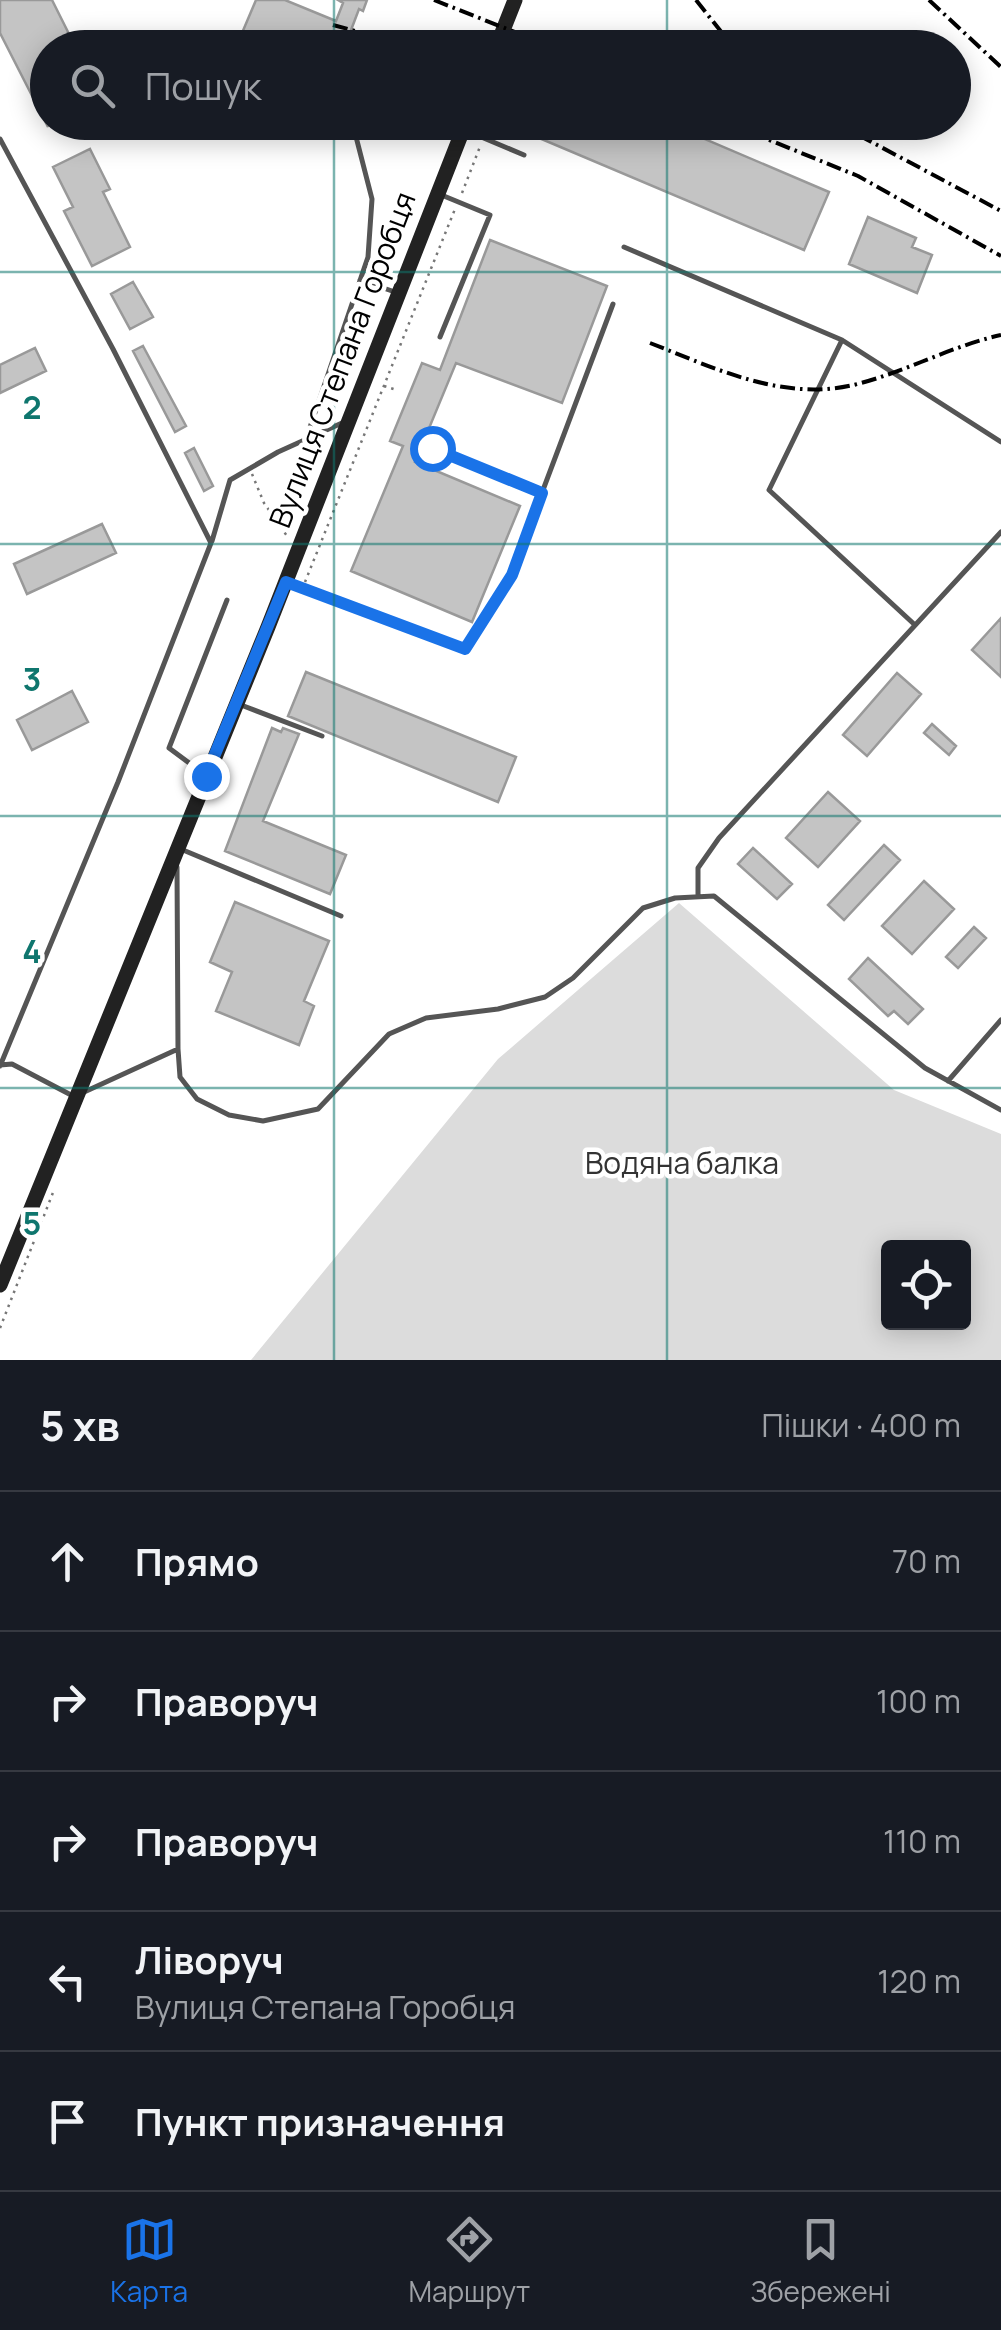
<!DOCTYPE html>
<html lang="uk">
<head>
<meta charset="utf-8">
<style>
  :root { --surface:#171b24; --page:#20242c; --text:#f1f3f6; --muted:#9ea1a6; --line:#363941; --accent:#1a73e8 }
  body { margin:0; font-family:Manrope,sans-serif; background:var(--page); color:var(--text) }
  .controls { position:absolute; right:30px; bottom:30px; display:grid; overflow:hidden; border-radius:10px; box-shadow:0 5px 25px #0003 }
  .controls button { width:90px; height:90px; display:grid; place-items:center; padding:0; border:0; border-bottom:2px solid var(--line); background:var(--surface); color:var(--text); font:50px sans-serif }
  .stop { position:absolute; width:30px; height:30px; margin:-22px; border:8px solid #1a73e8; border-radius:50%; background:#fff }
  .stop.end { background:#1a73e8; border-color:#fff; box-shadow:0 2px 10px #0008 }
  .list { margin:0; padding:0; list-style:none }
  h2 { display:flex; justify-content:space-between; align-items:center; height:130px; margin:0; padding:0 40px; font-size:42px }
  h2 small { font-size:32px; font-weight:400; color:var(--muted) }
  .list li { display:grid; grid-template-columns:65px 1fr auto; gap:30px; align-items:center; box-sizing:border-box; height:140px; padding:0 40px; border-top:2px solid var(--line) }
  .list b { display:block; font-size:38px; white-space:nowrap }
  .list p { margin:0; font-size:32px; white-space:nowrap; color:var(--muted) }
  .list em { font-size:32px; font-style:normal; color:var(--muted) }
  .icon { flex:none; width:55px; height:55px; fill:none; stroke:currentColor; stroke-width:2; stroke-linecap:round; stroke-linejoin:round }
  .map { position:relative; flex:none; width:1001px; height:1360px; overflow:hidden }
  .search { position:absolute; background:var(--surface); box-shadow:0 5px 25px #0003; left:30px; right:30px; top:30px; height:110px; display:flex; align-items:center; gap:25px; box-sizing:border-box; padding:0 35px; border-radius:55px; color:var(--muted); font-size:38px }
  .sheet { height:830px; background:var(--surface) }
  nav { display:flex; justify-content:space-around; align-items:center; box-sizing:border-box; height:140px; border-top:2px solid var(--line); background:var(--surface); font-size:28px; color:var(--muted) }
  nav a { display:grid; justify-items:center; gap:5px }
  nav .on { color:var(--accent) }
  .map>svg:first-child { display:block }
  .green { fill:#dcdcdc; fill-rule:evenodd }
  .building { fill:#c4c4c4; stroke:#999; stroke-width:2.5 }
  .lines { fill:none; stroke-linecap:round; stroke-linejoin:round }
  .path { stroke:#777; stroke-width:2.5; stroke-dasharray:2.5 5; stroke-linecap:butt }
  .lane { stroke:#555; stroke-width:5 }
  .secondary { stroke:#222; stroke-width:15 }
  .rail { stroke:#000; stroke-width:4; stroke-dasharray:15 5 2.5 5; stroke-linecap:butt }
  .route { stroke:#1a73e8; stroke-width:12 }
  .grid { fill:none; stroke:#0f766e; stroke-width:2.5; stroke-opacity:0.55 }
  .labels { text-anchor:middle; stroke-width:9; stroke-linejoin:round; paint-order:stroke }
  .street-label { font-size:30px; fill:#000; stroke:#fff }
  .park-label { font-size:30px; fill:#333; stroke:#fff }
  .grid-label { font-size:32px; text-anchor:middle; font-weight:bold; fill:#0f766e; stroke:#fff; stroke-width:9; stroke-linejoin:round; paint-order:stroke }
</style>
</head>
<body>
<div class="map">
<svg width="1001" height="1360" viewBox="0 0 1001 1360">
  <rect width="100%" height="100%" fill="#fff"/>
  <path class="green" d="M679,903L894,1090L1001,1134V1360H251L498,1059ZM888,1248H964V1322H888Z"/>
  <path class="building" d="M0,0H52L76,48H48V127L0,33Z
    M256,0H285L336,21L343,3L338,0H367L363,11L359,9L348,38L351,40L348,48H279L242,33Z
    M537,122H665L829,192L804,250L532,135Z
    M90,149L110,189L103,192L130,247L92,266L64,211L73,207L53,167Z
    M868,217L916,238L912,247L932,255L917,293L849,264Z
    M490,240L607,286L562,403L456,363L415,462L520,506L472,622L351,571L403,446L390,441L422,363L440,370Z
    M133,282L153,317L130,329L111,294Z
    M143,346L186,426L175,432L133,351Z
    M35,348L46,371L0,393V365Z
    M194,448L213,486L204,491L185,453Z
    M102,524L116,553L27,594L14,564Z
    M1001,618V677L972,650Z
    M306,672L516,757L498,802L288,716Z
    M897,673L921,694L867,756L843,735Z
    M72,691L88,722L32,750L17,720Z
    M932,724L956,746L949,755L924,733Z
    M272,728L281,732L283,728L299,734L263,821L346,855L330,894L225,851Z
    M828,792L860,821L818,867L786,838Z
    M884,845L900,860L844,920L828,905Z
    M753,848L792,884L777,899L738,864Z
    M924,881L954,909L912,954L882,926Z
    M235,902L329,941L304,1001L314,1006L299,1045L216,1011L232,972L210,962Z
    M974,927L986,938L958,968L946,957Z
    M868,958L923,1009L908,1024L894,1011L888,1016L849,979Z"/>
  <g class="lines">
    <path class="path" d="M366,138L398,128H447
      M462,193L481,144
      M384,386L397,390
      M252,474L264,503L287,536
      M305,582L455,209
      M0,1328L54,1190"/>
    <path class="lane" d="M467,131L524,155
      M0,139L113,349L211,543L118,782L0,1066
      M439,194L490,215L440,337
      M624,247L842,340
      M360,280L395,292
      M306,439L368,257L372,199L354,129
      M432,448L542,493
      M212,541L230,480L278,452L342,423
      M287,582L465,649L511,575L613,304
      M915,625L769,490L842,340L1001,442
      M241,705L322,736
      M204,774L169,748L227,600
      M183,850L341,916
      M177,867L178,1049
      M698,897V868L719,838L1001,532
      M0,1065L12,1064L73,1096
      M948,1081L1001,1020
      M82,1093L178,1049L180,1077L197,1099L229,1115L263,1121L318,1109L389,1034L426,1018L498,1009L545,997L573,978L643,908L675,898L714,896L925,1068L1001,1110"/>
    <path class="secondary" d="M496,48L515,0
      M0,1285L268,627L466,122"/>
    <path class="rail" d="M434,0L555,48
      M696,0L734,48
      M929,0L1001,67
      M333,25L404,44L454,48
      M725,122L858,176L1001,256
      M834,122L1001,211
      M650,343C717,369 787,404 861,383C909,370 952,346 1001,335"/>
  </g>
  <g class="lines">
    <path class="route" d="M206,776L286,582L465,649L512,575L542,493L432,448"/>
  </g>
  <path class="grid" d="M334,0V48M667,0V48M334,122V1360M667,122V1360M0,272H1001M0,544H1001M0,816H1001M0,1088H1001"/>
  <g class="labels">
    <g class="street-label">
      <text transform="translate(343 360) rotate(-69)" y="10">Вулиця Степана Горобця</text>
    </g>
    <g class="park-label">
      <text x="682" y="1174">Водяна балка</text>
    </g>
  </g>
  <g class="grid-label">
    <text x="32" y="419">2</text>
    <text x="32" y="691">3</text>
    <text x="32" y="963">4</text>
    <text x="32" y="1235">5</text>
  </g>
</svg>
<div class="controls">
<button><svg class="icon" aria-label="locate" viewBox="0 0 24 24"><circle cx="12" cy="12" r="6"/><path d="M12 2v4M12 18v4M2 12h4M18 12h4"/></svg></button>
</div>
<div class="stop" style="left:432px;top:448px"></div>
<div class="stop end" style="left:206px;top:776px"></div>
<div class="search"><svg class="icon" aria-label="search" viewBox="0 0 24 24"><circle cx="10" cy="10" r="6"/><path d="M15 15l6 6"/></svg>Пошук</div>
</div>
<section class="sheet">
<h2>5 хв<small>Пішки · 400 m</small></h2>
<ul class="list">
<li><svg class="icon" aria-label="ahead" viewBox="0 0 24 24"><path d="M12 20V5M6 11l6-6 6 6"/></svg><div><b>Прямо</b></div><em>70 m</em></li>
<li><svg class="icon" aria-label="right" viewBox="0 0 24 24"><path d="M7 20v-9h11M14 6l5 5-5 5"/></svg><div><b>Праворуч</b></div><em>100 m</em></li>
<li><svg class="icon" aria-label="right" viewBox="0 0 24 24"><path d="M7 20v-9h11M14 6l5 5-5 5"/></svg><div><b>Праворуч</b></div><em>110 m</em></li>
<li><svg class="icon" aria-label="left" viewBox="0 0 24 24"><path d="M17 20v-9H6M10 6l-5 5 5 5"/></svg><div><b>Ліворуч</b><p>Вулиця Степана Горобця</p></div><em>120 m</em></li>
<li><svg class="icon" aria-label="arrive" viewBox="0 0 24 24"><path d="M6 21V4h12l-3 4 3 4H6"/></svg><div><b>Пункт призначення</b></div></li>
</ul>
</section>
<nav>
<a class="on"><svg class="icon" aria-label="map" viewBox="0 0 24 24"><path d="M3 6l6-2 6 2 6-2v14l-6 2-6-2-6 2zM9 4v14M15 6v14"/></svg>Карта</a>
<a><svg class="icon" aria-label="directions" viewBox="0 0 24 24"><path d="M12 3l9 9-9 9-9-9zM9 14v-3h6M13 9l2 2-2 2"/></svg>Маршрут</a>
<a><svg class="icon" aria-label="saved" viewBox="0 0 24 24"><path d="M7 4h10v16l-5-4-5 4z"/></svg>Збережені</a>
</nav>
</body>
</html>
